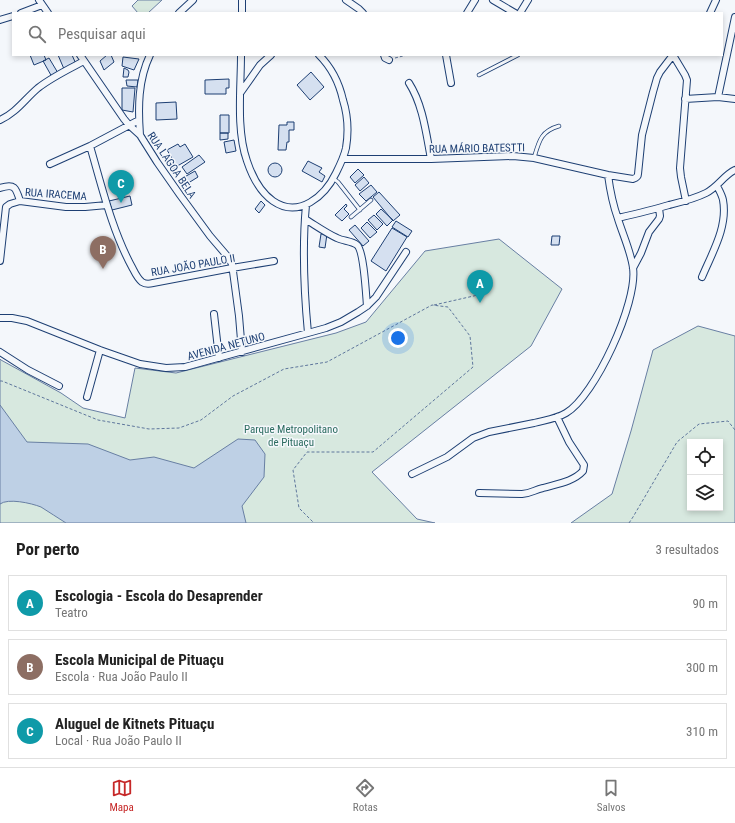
<!DOCTYPE html>
<html lang="pt">
<head>
<meta charset="utf-8">
<style>
  :root { --surface:#fff; --page:#f6f6f6; --text:#222; --muted:#767676; --line:#e0e0e0; --accent:#c62828 }
  body { margin:0; font-family:"Roboto Condensed",sans-serif; background:var(--page); color:var(--text) }
  .controls { position:absolute; right:12px; bottom:12px; display:grid; overflow:hidden; border-radius:0px; box-shadow:0 2px 6px #0003 }
  .controls button { width:36px; height:36px; display:grid; place-items:center; padding:0; border:0; border-bottom:1px solid var(--line); background:var(--surface); color:var(--text); font:20px sans-serif }
  .you { position:absolute; left:398px; top:338px; width:14px; height:14px; margin:-10px; border:3px solid #fff; border-radius:50%; background:#1a73e8; box-shadow:0 0 0 6px #1a73e833 }
  .badge { display:grid; place-items:center; width:26px; height:26px; border-radius:50%; background:var(--accent); color:#fff; font-size:13px; font-weight:700 }
  .pin { position:absolute; translate:-50% -33px; filter:drop-shadow(0 1px 2px #0008) }
  .pin::after { content:''; position:absolute; top:21px; width:14px; height:12px; background:inherit; clip-path:polygon(0 0,100% 0,50% 100%) }
  .list { margin:0; padding:0; list-style:none }
  h2 { display:flex; justify-content:space-between; align-items:center; height:52px; margin:0; padding:0 16px; font-size:17px }
  h2 small { font-size:13px; font-weight:400; color:var(--muted) }
  .list li { display:grid; grid-template-columns:26px 1fr auto; gap:12px; align-items:center; box-sizing:border-box; height:56px; margin:0 8px 8px; padding:0 8px; border:1px solid var(--line); border-radius:0px }
  .list b { display:block; font-size:15px; white-space:nowrap }
  .list p { margin:0; font-size:13px; white-space:nowrap; color:var(--muted) }
  .list em { font-size:13px; font-style:normal; color:var(--muted) }
  .icon { flex:none; width:22px; height:22px; fill:none; stroke:currentColor; stroke-width:2; stroke-linecap:round; stroke-linejoin:round }
  .map { position:relative; flex:none; width:735px; height:523px; overflow:hidden }
  .search { position:absolute; background:var(--surface); box-shadow:0 2px 6px #0003; left:12px; right:12px; top:12px; height:44px; display:flex; align-items:center; gap:10px; box-sizing:border-box; padding:0 14px; border-radius:0px; color:var(--muted); font-size:15px }
  .sheet { height:244px; background:var(--surface) }
  nav { display:flex; justify-content:space-around; align-items:center; box-sizing:border-box; height:56px; border-top:1px solid var(--line); background:var(--surface); font-size:11px; color:var(--muted) }
  nav a { display:grid; justify-items:center; gap:2px }
  nav .on { color:var(--accent) }
  .map>svg:first-child { display:block }
  .green { fill:#d7e8df; stroke:#687fa3; fill-rule:evenodd }
  .water { fill:#bed0e5; stroke:#687fa3 }
  .building { fill:#d5e0f0; stroke:#1d3f73 }
  .lines { fill:none; stroke-linecap:round; stroke-linejoin:round }
  .lane-casing { stroke:#1d3f73; stroke-width:4.5 }
  .street-casing { stroke:#1d3f73; stroke-width:8 }
  .path { stroke:#5e769c; stroke-width:1; stroke-dasharray:3 2; stroke-linecap:butt }
  .lane { stroke:#f4f7fb; stroke-width:3 }
  .street { stroke:#f4f7fb; stroke-width:6 }
  .labels { text-anchor:middle; stroke-width:3; stroke-linejoin:round; paint-order:stroke }
  .street-label { font-size:11px; fill:#1d3f73; stroke:#f4f7fb }
  .park-label { font-size:11px; fill:#2c6c60; stroke:#f4f7fb }
</style>
</head>
<body>
<div class="map">
<svg width="735" height="523" viewBox="0 0 735 523">
  <rect width="100%" height="100%" fill="#f4f7fb"/>
  <path class="green" d="M138,0H162L148,13H138L132,6Z
    M499,239L562,289L531,346L372,472L417,519L435,523H0V359L1,360L61,393L83,408L125,418L135,368L176,373L336,333L366,322L425,251Z
    M698,326L735,336V523H571L612,494L631,431L653,350ZM690,442H720V508H690Z"/>
  <path class="water" d="M0,405L27,442L88,444L130,460L154,457L194,468L238,439L255,440L265,454L264,477L242,506L246,523H66C58,518 49,512 41,507C31,503 8,498 0,504Z"/>
  <path class="building" d="M30,55H44L46,60L34,65Z
    M58,55H72L76,64L64,69Z
    M107,55H111L114,62L104,70L100,61Z
    M123,57L139,59L134,70L122,66Z
    M49,58L58,73L52,77L43,61Z
    M124,68L128,70L129,72L128,77H123Z
    M311,72L324,87L310,100L297,85Z
    M229,79V88H226V94H205V80Z
    M126,80H138L137,87L127,86Z
    M122,88H135L133,112L122,110Z
    M176,102L177,119L156,120V103Z
    M220,115H229V133H220Z
    M287,122H294V130H289V142H287L286,150H278L279,125H287Z
    M220,133H228V139L220,140Z
    M234,140L236,151L226,153L224,142Z
    M178,144L180,147L185,144L193,157L172,169L171,166L174,164L172,160H173L167,150Z
    M199,155L205,162L187,174L182,167Z
    M308,161L322,168L319,172L325,176L322,182L302,171Z
    M268 170a7 7 0 1 1 14 0a7 7 0 1 1-14 0Z
    M358,169L364,175L355,183L350,177Z
    M195,171L198,177L185,185L181,179Z
    M364,177L369,183L360,191L355,185Z
    M371,185L377,192L366,201L359,194Z
    M379,192L400,215L393,221L373,197Z
    M130,196L132,205L112,210L109,201Z
    M261,201L265,205L259,213L255,209Z
    M346,204L347,206L344,209L349,214L342,221L335,215Z
    M381,209L393,220L387,226L376,214Z
    M374,215L383,224L377,230L368,220Z
    M396,221L412,231L408,237L392,227Z
    M367,222L377,232L370,238L361,228Z
    M355,225L369,241L363,246L349,230Z
    M392,228L407,237L386,271L371,261Z
    M321,234H327L325,248L319,247Z
    M552,236H560L559,245H551Z"/>
  <g class="lines">
    <g class="lane-casing">
      <path id="lane" d="M479,75L518,55
        M534,158C539,141 541,131 559,126
        M334,179L338,182L360,210
        M351,217L371,200"/>
    </g>
    <g class="street-casing">
      <path id="street" d="M39,0L48,13
        M346,0L359,9L363,13
        M493,0L515,13
        M21,13L42,5
        M179,13L193,0
        M242,13V0
        M467,13L475,0
        M520,13L528,0
        M710,13L716,0
        M0,20L13,16
        M80,55L124,119L129,125L140,135L157,162L180,195L210,236L228,257L232,264L239,316L242,352
        M241,55C241,88 236,130 247,161C252,176 260,192 273,201C299,219 325,196 336,173C340,165 344,157 346,148C349,130 348,116 343,100C339,82 332,68 319,55
        M384,55L385,58L389,60
        M446,55L451,83
        M673,55L685,75L687,80L680,168L681,177L686,201
        M409,83C423,105 426,133 431,159
        M241,92L260,65L271,55
        M718,97L735,17
        M685,99L718,97L735,99
        M0,120C16,113 25,99 38,88C52,77 69,69 84,61
        M140,135C138,108 138,80 150,55
        M90,146C102,187 112,231 133,269C135,273 138,279 142,282C145,284 149,284 153,283L232,268L274,261
        M343,159H431L513,156L534,158L608,175L633,179C636,178 638,177 638,174L642,135L653,92L657,78L660,72L673,55
        M50,164L90,146L139,120
        M0,188C15,183 16,188 20,201
        M306,205C302,248 304,291 308,333
        M618,218C635,214 652,210 669,205C681,202 694,199 706,193C718,187 724,175 735,170
        M305,219C315,225 326,233 337,238C343,241 352,241 357,245C364,251 366,295 367,306
        M0,261L6,207L10,204L20,201L66,207H85L107,205
        M633,268L641,253L649,232L659,219L660,216L659,208
        M702,277C712,253 728,227 723,200C722,195 719,190 717,186
        M214,314L219,358
        M0,318H12L27,321L100,350L140,364L166,368L185,367L308,333L326,328L341,322L358,312L367,306L376,297L406,252
        M0,352L28,370L59,386
        M87,397L100,350
        M412,474L447,457L473,438L489,432C504,429 519,426 534,423C545,420 556,419 566,413C595,396 638,302 633,268C631,252 623,235 618,219C613,205 610,190 608,175
        M479,493L522,494C532,493 534,490 543,488C556,484 573,482 583,471L584,465L569,442L557,417"/>
    </g>
    <path class="path" d="M395,58L407,55
      M434,305L478,295
      M0,381H2L98,420L149,429L179,428L201,420L233,396L284,369L327,362L432,305L448,307L470,336L473,367L373,452H307L293,470L299,508L314,523
      M629,523L633,517L677,442L699,424L728,421L735,430"/>
    <use href="#lane" class="lane"/>
    <use href="#street" class="street"/>
  </g>
  <g class="labels">
    <g class="street-label">
      <text transform="translate(477 148) rotate(-1)" y="4">RUA MÁRIO BATESTTI</text>
      <text transform="translate(172 165) rotate(56)" y="4">RUA LAGOA BELA</text>
      <text transform="translate(56 194) rotate(4)" y="4">RUA IRACEMA</text>
      <text transform="translate(193 265) rotate(-10)" y="4">RUA JOÃO PAULO II</text>
      <text transform="translate(226 346) rotate(-15)" y="4">AVENIDA NETUNO</text>
    </g>
    <g class="park-label">
      <text x="291" y="433">Parque Metropolitano<tspan x="291" dy="13">de Pituaçu</tspan></text>
    </g>
  </g>
</svg>
<div class="controls">
<button><svg class="icon" aria-label="locate" viewBox="0 0 24 24"><circle cx="12" cy="12" r="6"/><path d="M12 2v4M12 18v4M2 12h4M18 12h4"/></svg></button>
<button><svg class="icon" aria-label="layers" viewBox="0 0 24 24"><path d="M12 4l9 5-9 5-9-5zM3 14l9 5 9-5"/></svg></button>
</div>
<div class="you"></div>
<div class="pin badge" style="left:480px;top:303px;background:#0f9aa8">A</div>
<div class="pin badge" style="left:103px;top:269px;background:#8d6e63">B</div>
<div class="pin badge" style="left:121px;top:203px;background:#0f9aa8">C</div>
<div class="search"><svg class="icon" aria-label="search" viewBox="0 0 24 24"><circle cx="10" cy="10" r="6"/><path d="M15 15l6 6"/></svg>Pesquisar aqui</div>
</div>
<section class="sheet">
<h2>Por perto<small>3 resultados</small></h2>
<ul class="list">
<li><span class="badge" style="background:#0f9aa8">A</span><div><b>Escologia - Escola do Desaprender</b><p>Teatro</p></div><em>90 m</em></li>
<li><span class="badge" style="background:#8d6e63">B</span><div><b>Escola Municipal de Pituaçu</b><p>Escola · Rua João Paulo II</p></div><em>300 m</em></li>
<li><span class="badge" style="background:#0f9aa8">C</span><div><b>Aluguel de Kitnets Pituaçu</b><p>Local · Rua João Paulo II</p></div><em>310 m</em></li>
</ul>
</section>
<nav>
<a class="on"><svg class="icon" aria-label="map" viewBox="0 0 24 24"><path d="M3 6l6-2 6 2 6-2v14l-6 2-6-2-6 2zM9 4v14M15 6v14"/></svg>Mapa</a>
<a><svg class="icon" aria-label="directions" viewBox="0 0 24 24"><path d="M12 3l9 9-9 9-9-9zM9 14v-3h6M13 9l2 2-2 2"/></svg>Rotas</a>
<a><svg class="icon" aria-label="saved" viewBox="0 0 24 24"><path d="M7 4h10v16l-5-4-5 4z"/></svg>Salvos</a>
</nav>
</body>
</html>
